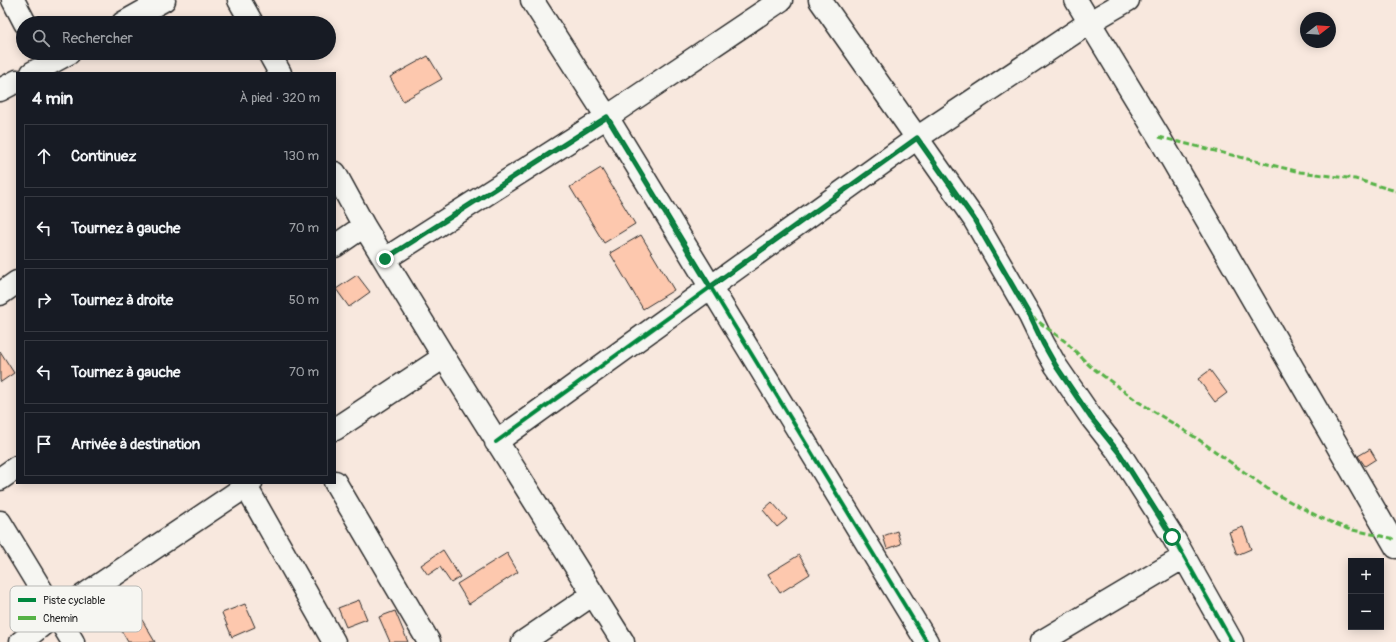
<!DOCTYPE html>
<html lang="fr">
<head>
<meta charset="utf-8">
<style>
  :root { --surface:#171b24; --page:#242831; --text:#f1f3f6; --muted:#9ea1a6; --line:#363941 }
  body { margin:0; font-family:Pangolin,sans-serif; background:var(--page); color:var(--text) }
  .controls { position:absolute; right:12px; bottom:12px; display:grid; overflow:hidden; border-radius:0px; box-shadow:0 2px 10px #0003 }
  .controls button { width:36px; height:36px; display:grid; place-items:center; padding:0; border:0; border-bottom:1px solid var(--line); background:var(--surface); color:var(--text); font:20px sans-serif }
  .compass { position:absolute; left:1300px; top:12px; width:36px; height:36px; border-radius:50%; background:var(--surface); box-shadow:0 2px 10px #0003; rotate:73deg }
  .stop { position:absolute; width:12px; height:12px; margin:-9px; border:3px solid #0b8043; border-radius:50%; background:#fff }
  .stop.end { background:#0b8043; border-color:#fff; box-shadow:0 1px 4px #0008 }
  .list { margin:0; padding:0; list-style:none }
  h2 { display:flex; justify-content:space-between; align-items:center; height:52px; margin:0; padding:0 16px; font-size:17px }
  h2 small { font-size:13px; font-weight:400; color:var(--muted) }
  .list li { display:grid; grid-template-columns:26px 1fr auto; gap:12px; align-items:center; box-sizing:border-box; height:64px; margin:0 8px 8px; padding:0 8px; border:1px solid var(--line); border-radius:0px }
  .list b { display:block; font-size:15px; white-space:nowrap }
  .list em { font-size:13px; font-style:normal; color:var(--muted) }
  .icon { flex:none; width:22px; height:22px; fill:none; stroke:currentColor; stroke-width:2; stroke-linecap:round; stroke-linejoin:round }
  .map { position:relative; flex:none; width:1396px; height:642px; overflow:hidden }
  .search { position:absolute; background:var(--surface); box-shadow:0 2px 10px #0003; left:16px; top:16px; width:320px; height:44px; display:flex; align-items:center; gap:10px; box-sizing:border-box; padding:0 14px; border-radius:22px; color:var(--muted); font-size:15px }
  .panel { position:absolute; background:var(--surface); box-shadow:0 2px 10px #0003; left:16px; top:72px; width:320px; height:412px; border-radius:0px }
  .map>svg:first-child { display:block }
  .building { fill:#fdc8ae; stroke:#2b2b2b }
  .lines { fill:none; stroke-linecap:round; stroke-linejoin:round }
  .minor-casing { stroke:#2b2b2b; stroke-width:25 }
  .minor { stroke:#f6f6f2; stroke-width:22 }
  .quiet { stroke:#56b246; stroke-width:3; stroke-dasharray:6 3; stroke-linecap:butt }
  .cycleway-casing { stroke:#f6f6f2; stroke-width:6 }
  .cycleway { stroke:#00873e; stroke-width:4 }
  .route { stroke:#0b8043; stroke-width:5 }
  .key { fill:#f6f6f2; stroke:#b9b9b6; stroke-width:1 }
  .key-label { font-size:11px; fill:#2b2b2b }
</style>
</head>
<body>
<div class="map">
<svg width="1396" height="642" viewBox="0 0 1396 642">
  <rect width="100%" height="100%" fill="#f8e8de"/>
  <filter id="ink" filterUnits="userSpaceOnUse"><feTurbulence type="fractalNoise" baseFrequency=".025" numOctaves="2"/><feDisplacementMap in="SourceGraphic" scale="8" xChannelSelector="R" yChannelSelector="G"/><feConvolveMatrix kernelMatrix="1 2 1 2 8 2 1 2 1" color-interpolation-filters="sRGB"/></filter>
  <g filter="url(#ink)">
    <path class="building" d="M428,56L442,79L403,101L390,77Z
      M601,168L635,224L604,243L570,187Z
      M641,235L674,290L643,309L610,253Z
      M357,275L370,292L349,307L336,289Z
      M0,351L14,373L1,382L0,380Z
      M1210,370L1227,393L1215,402L1198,379Z
      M1370,449L1376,459L1365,466L1358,456Z
      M772,502L787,519L777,527L763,510Z
      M1243,527L1251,549L1237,555L1229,532Z
      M897,531L901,544L887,549L883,536Z
      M443,550L460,577L451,583L440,567L428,575L421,565Z
      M507,553L518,572L469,604L457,584Z
      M799,555L810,574L780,593L768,574Z
      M359,600L367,619L346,627L338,608Z
      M131,601L155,642H128L111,613Z
      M245,604L255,627L232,637L222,613Z
      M395,611L408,642H390L379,617Z"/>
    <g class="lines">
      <g class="minor-casing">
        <path id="minor" d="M13,0L25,23
          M239,0L252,23
          M532,0L607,117L781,0
          M820,0L917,138L1090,22L1128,0
          M1076,0L1159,137L1396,547
          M123,23L164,0
          M269,53L280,73
          M32,73L69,53
          M0,90L17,81
          M335,173L364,226L444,357L623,642
          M335,246L364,226
          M385,259L607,117L927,642
          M0,294L17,282
          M335,429L444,357
          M496,442L917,138L974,219L1030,316L1043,343L1056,366L1091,417L1120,454L1173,537L1232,642
          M0,479L17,467
          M335,482L429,642
          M244,483L334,642
          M0,522L73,642
          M21,642L56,614L251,483
          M523,642L592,595
          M1041,642L1184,557"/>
      </g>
      <use href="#minor" class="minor"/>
      <path class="quiet" d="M1159,137L1300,172L1355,179L1396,191
        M1032,317L1066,342L1090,366L1137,401L1198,439L1272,492L1321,518L1348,529L1391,538L1396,541"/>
      <g class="cycleway-casing">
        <path id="cycleway" d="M385,259L607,117L927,642
          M496,442L917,138L974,219L1030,316L1043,343L1056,366L1091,417L1120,454L1173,537L1232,642"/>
      </g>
      <use href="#cycleway" class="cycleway"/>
    </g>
  </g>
  <g class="lines" filter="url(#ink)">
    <path class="route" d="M385,259L607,117L710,287L917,138L974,219L1030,316L1043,343L1056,366L1091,418L1120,454L1172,537"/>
  </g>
  <rect x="10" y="586" width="132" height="46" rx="6" class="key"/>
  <rect x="18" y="598" width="18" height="4" fill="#00873e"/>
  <rect x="18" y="616" width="18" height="4" fill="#56b246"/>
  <g class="key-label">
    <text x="43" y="604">Piste cyclable</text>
    <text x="43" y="622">Chemin</text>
  </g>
</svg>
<div class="controls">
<button>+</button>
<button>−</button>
</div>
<svg class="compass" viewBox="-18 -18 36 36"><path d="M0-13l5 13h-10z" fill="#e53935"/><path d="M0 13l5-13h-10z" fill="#9ea1a6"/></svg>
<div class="stop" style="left:1172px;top:537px"></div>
<div class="stop end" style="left:385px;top:259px"></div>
<div class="search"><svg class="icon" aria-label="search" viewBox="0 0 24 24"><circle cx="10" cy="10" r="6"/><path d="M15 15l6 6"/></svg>Rechercher</div>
<section class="panel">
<h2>4 min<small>À pied · 320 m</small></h2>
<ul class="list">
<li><svg class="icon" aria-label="ahead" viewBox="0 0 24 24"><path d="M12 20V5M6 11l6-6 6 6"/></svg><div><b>Continuez</b></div><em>130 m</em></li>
<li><svg class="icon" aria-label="left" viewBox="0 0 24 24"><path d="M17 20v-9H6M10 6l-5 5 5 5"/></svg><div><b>Tournez à gauche</b></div><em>70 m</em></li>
<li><svg class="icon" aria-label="right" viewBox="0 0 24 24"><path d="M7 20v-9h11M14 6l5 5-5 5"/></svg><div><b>Tournez à droite</b></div><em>50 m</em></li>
<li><svg class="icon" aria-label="left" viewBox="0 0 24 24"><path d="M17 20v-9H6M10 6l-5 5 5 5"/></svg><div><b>Tournez à gauche</b></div><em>70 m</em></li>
<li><svg class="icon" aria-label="arrive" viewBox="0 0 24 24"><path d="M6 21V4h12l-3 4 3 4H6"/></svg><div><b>Arrivée à destination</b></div></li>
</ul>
</section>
</div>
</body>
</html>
